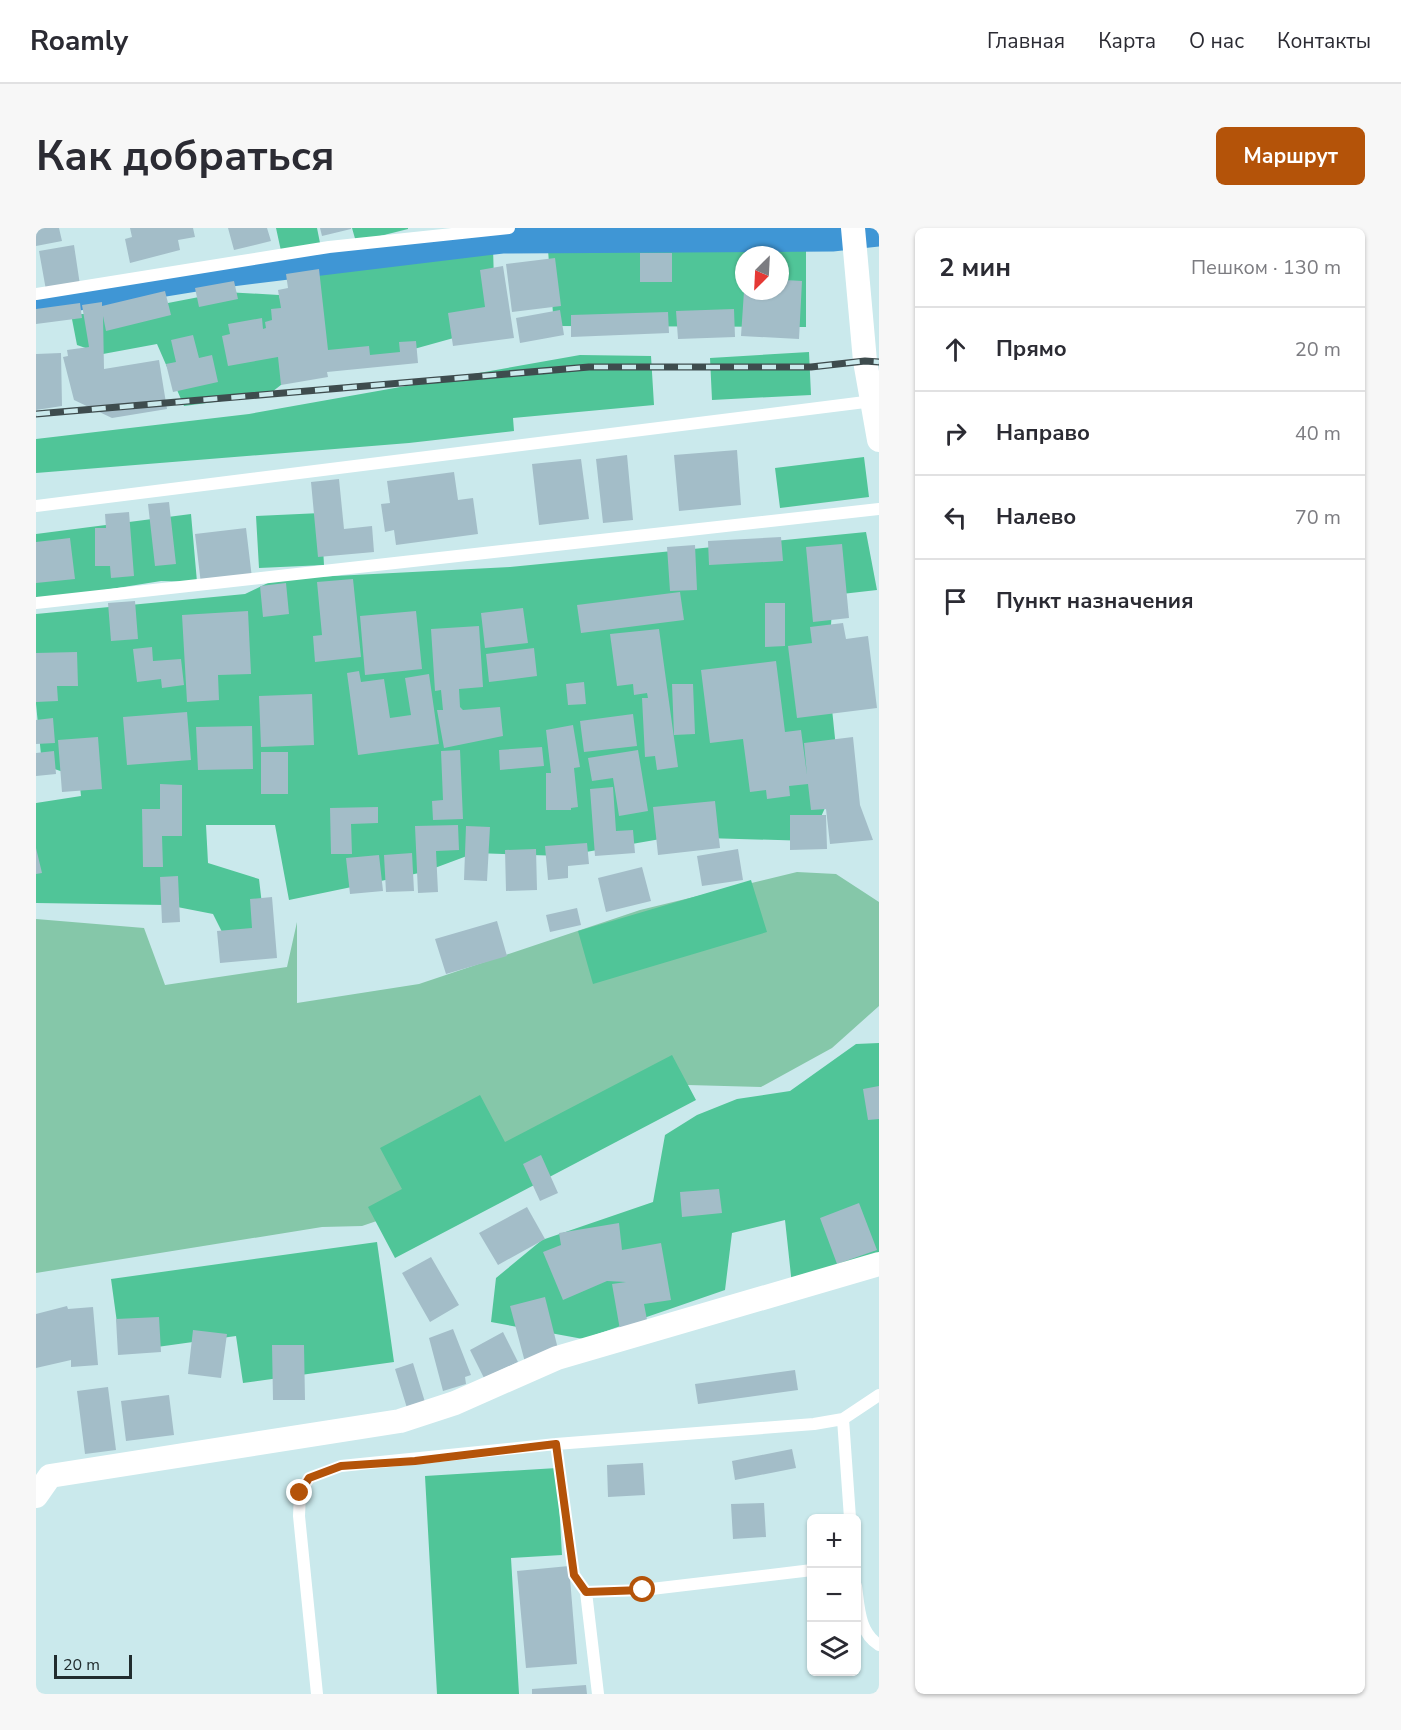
<!DOCTYPE html>
<html lang="ru">
<head>
<meta charset="utf-8">
<style>
  :root { --surface:#fff; --page:#f7f7f7; --text:#2b2b33; --muted:#7c7c81; --line:#e1e1e2; --accent:#b45309 }
  body { margin:0; font-family:"Nunito Sans",sans-serif; background:var(--page); color:var(--text) }
  .controls { position:absolute; right:18px; bottom:18px; display:grid; overflow:hidden; border-radius:9px; box-shadow:0 2px 4px #0004 }
  .controls button { width:54px; height:54px; display:grid; place-items:center; padding:0; border:0; border-bottom:2px solid var(--line); background:var(--surface); color:var(--text); font:30px sans-serif }
  .compass { position:absolute; left:699px; top:18px; width:54px; height:54px; border-radius:50%; background:var(--surface); box-shadow:0 2px 4px #0004; rotate:204deg }
  .scale { position:absolute; left:18px; bottom:15px; width:78px; box-sizing:border-box; padding-left:6px; border:3px solid #212c2e; border-top:0; font-size:16px; line-height:21px; white-space:nowrap; color:#212c2e; -webkit-text-stroke:4px #cae9ec; paint-order:stroke }
  .stop { position:absolute; width:18px; height:18px; margin:-14px; border:4px solid #b45309; border-radius:50%; background:#fff }
  .stop.end { background:#b45309; border-color:#fff; box-shadow:0 2px 6px #0008 }
  .list { margin:0; padding:0; list-style:none }
  h2 { display:flex; justify-content:space-between; align-items:center; height:78px; margin:0; padding:0 24px; font-size:26px }
  h2 small { font-size:20px; font-weight:400; color:var(--muted) }
  .list li { display:grid; grid-template-columns:39px 1fr auto; gap:18px; align-items:center; box-sizing:border-box; height:84px; padding:0 24px; border-top:2px solid var(--line) }
  .list b { display:block; font-size:22px; white-space:nowrap }
  .list em { font-size:20px; font-style:normal; color:var(--muted) }
  .icon { flex:none; width:33px; height:33px; fill:none; stroke:currentColor; stroke-width:2; stroke-linecap:round; stroke-linejoin:round }
  .map { position:relative; flex:none; width:843px; height:1466px; overflow:hidden; border-radius:9px }
  header { display:flex; align-items:center; gap:36px; box-sizing:border-box; height:84px; padding:0 30px; background:var(--surface); border-bottom:2px solid var(--line) }
  header strong { font-size:28px }
  nav { display:flex; gap:33px; margin-inline-start:auto; font-size:21px }
  .intro { display:flex; align-items:center; justify-content:space-between; box-sizing:border-box; height:144px; padding:0 36px }
  h1 { margin:0; font-size:42px }
  .button { padding:15px 27px; border-radius:9px; background:var(--accent); color:#fff; font-size:21px; font-weight:700 }
  main { display:flex; gap:36px; padding:0 36px }
  aside { flex:1; background:var(--surface); border-radius:9px; box-shadow:0 2px 4px #0004 }
  .map>svg:first-child { display:block }
  .green { fill:#85c7a9 }
  .forest { fill:#50c598; fill-rule:evenodd }
  .lines { fill:none; stroke-linecap:round; stroke-linejoin:round }
  .canal { stroke:#3f96d5; stroke-width:27 }
  .building { fill:#a3bdc8 }
  .service { stroke:#fff; stroke-width:12 }
  .minor { stroke:#fff; stroke-width:24 }
  .rail-casing { stroke:#3e4c4e; stroke-width:7 }
  .rail { stroke:#cae9ec; stroke-width:4.5; stroke-dasharray:14; stroke-linecap:butt }
  .route { stroke:#b45309; stroke-width:8 }
</style>
</head>
<body>
<header>
<strong>Roamly</strong>
<nav><a>Главная</a><a>Карта</a><a>О нас</a><a>Контакты</a></nav>
</header>
<div class="intro"><h1>Как добраться</h1><a class="button">Маршрут</a></div>
<main>
<div class="map">
<svg width="843" height="1466" viewBox="0 0 843 1466">
  <rect width="100%" height="100%" fill="#cae9ec"/>
  <path class="green" d="M761,644L800,646L843,674V778L796,820L725,859L652,857L376,981L326,998L286,999L0,1045V691L108,700L129,757L251,739L261,694V775L383,756L604,682Z"/>
  <path class="forest" d="M240,0H281L284,15L245,23Z
    M316,0H372V1L320,14Z
    M770,16V99L518,98L512,22L533,19ZM708,27H744V63H708Z
    M457,20L459,86L432,106L342,131L275,132L252,45Z
    M189,64L243,67L263,143L232,167L148,178L121,116L67,126L41,117L35,86H75Z
    M773,124L775,167L676,172L674,130Z
    M544,127L615,128L618,177L477,190L478,203L373,215L0,245V211L213,186Z
    M828,229L833,269L744,280L739,240Z
    M285,285L288,337L223,340L220,288Z
    M155,286L161,354L125,353L0,373V306Z
    M830,304L841,362L797,367L792,442L803,549L774,613L636,609L527,628L439,625L388,644L253,672L239,597H170L172,635L223,651L230,711L193,718L177,686L131,677L0,675V575L45,568L43,549L6,537L0,476V386L209,366L240,351L474,339Z
    M715,652L731,704L557,756L542,703Z
    M843,815V1032L756,1057L749,992L696,1005L689,1062L547,1111L455,1094L460,1050L506,1012L617,974L629,907L661,887L701,871L754,863L820,816Z
    M636,827L660,872L359,1030L332,979L366,961L344,920L444,867L469,914Z
    M341,1014L358,1134L207,1155L200,1108L85,1124L75,1051Z
    M521,1240L526,1327L475,1330L483,1466H401L389,1248Z"/>
  <g class="lines">
    <path class="canal" d="M0,76L179,47L466,12L796,10L843,5"/>
  </g>
  <path class="building" d="M0,0H23L26,13L0,18Z
    M94,0H157L159,9L142,12L144,22L94,35L89,11L96,9Z
    M192,0H231L235,13L198,22Z
    M284,0H315V1L286,8Z
    M38,17L44,57L10,62L3,23Z
    M604,25H636V54H604Z
    M519,30L525,78L476,84L470,36Z
    M467,38L478,110L417,118L412,85L449,79L444,42Z
    M744,39H750L749,52L766,53L763,111L705,108L708,63H744Z
    M283,41L292,122L333,118L334,127L364,124L363,114L380,113L382,135L291,144L292,149L245,157L242,129L192,138L186,108L194,106L192,96L226,90L227,101L230,100L229,94L236,92L235,81L245,80L242,62L252,60L250,46Z
    M198,53L202,71L163,79L159,60Z
    M129,63L135,87L70,103L67,88L68,141L123,132L131,181L76,190L38,172L27,129L32,128L31,122L53,119L46,77L66,74V78Z
    M44,75L46,90L0,96V81Z
    M698,81L699,109L642,111L640,83Z
    M524,82L528,107L484,115L480,90Z
    M632,84L633,105L535,109V87Z
    M157,107L163,130L176,127L182,154L137,164L130,136L140,134L135,112Z
    M25,125L26,178L0,182V126Z
    M701,222L705,277L643,283L638,227Z
    M591,227L597,292L567,295L560,231Z
    M545,231L553,291L503,297L496,236Z
    M418,244L422,272L437,270L442,306L360,317L358,302L349,304L345,276L354,275L351,253Z
    M303,251L308,301L336,298L338,324L282,329L275,254Z
    M133,274L140,336L119,338L112,276Z
    M93,284L98,348L75,350L74,338H59V300H70L69,286Z
    M210,300L216,350L165,356L159,306Z
    M745,309L747,333L673,337L672,313Z
    M34,310L39,351L0,355V314Z
    M806,316L813,390L777,394L770,319Z
    M659,317L661,362L634,363L631,319Z
    M317,351L325,429L279,434L277,408L286,407L281,354Z
    M250,355L253,386L227,389L224,358Z
    M644,364L648,392L545,405L541,377Z
    M99,373L102,411L75,413L72,375Z
    M729,375H749V418L729,419Z
    M487,380L492,415L449,420L445,385Z
    M212,383L215,446L182,447L183,472L151,474L146,387Z
    M380,383L386,441L329,447L324,388Z
    M807,395L810,411L832,408L841,480L761,490L752,418L776,415L774,399Z
    M443,398L447,459L423,461L424,479L427,482L464,479L467,508L408,520L401,482H407L405,462L399,463L395,401Z
    M623,401L642,539L621,542L619,528L609,529L606,470H612L611,465L598,467L597,456L581,458L574,406Z
    M116,419L117,433L145,431L148,457L126,460L125,451L101,454L97,421Z
    M498,420L501,448L453,454L450,426Z
    M41,424L42,458H21L22,473L0,474V425Z
    M740,433L749,504L765,502L771,547L768,515L817,509L824,577L837,612L794,616L790,581L775,582L772,556L753,558L754,568L731,571L730,562L714,564L707,511L674,515L665,442Z
    M323,443L325,454L348,451L354,490L375,487L369,450L393,446L403,516L322,527L311,445Z
    M548,454L550,476L532,477L530,456Z
    M636,456H657L659,506L638,507Z
    M276,466L278,517L225,519L223,468Z
    M151,484L155,532L91,537L87,489Z
    M597,486L601,518L548,524L544,493Z
    M17,490L19,515L0,516V492Z
    M537,497L544,539L538,540L542,579L535,580V582H510V545H515L510,502Z
    M216,498L217,541L162,542L160,499Z
    M62,509L66,561L26,564L22,512Z
    M506,519L508,538L464,542L463,522Z
    M424,522L427,591L397,592L396,573L407,572L405,523Z
    M602,522L612,583L583,588L577,550L556,553L552,530Z
    M18,523L20,546L0,548V525Z
    M225,524H252V566H225Z
    M124,556L146,557V608H126L127,639H107L106,581H124Z
    M577,559L580,603L597,602L599,625L559,628L554,561Z
    M679,573L684,620L622,627L617,579Z
    M342,579V595L315,596L316,626H295L294,580Z
    M754,587H790L791,621L754,622Z
    M422,597L423,622L400,623L402,664L382,665L379,598Z
    M430,598L454,599L451,653L428,652Z
    M551,615L553,636L532,638V650L512,652L509,618Z
    M0,620L6,645L0,646Z
    M500,621L501,662L470,663L469,622Z
    M702,621L707,652L666,658L661,628Z
    M376,625L378,663L350,664L348,627Z
    M343,627L347,663L314,666L310,630Z
    M606,639L615,673L570,684L562,650Z
    M142,648L144,694L126,695L124,649Z
    M236,669L241,730L184,735L181,703L216,700L214,671Z
    M541,680L545,697L514,704L510,687Z
    M461,693L471,728L410,746L399,711Z
    M843,858V891L832,892L827,861Z
    M505,927L522,965L504,973L487,936Z
    M683,961L686,985L646,989L644,964Z
    M823,975L841,1022L801,1036L784,990Z
    M491,979L509,1011L462,1037L443,1005Z
    M583,995L586,1022L625,1015L635,1072L608,1076L612,1097L584,1102L576,1056L590,1054L571,1053L527,1072L507,1024L525,1017L523,1005Z
    M395,1029L423,1077L394,1094L366,1045Z
    M509,1069L524,1129L490,1138L474,1078Z
    M31,1078L32,1081L57,1079L62,1137L35,1139V1132L0,1140V1086Z
    M123,1089L125,1124L82,1127L80,1091Z
    M417,1101L435,1147L429,1149L430,1156L407,1163L393,1110Z
    M157,1102L191,1106L185,1150L152,1146Z
    M467,1104L482,1134L448,1150L434,1122Z
    M236,1117H268L269,1172H237Z
    M377,1135L389,1174L371,1180L359,1141Z
    M759,1142L762,1162L662,1176L659,1156Z
    M72,1159L80,1222L49,1226L41,1163Z
    M133,1167L138,1207L90,1213L85,1173Z
    M756,1221L760,1240L699,1252L696,1233Z
    M607,1235L609,1267L572,1269L571,1237Z
    M728,1275L730,1309L697,1311L695,1276Z
    M533,1338L541,1436L490,1440L481,1343Z
    M550,1457L551,1466H496V1461Z"/>
  <g class="lines">
    <path class="service" d="M0,66L293,19L473,0
      M0,278L837,173
      M0,375L843,281
      M807,1191L814,1290
      M520,1216L538,1347L550,1364L607,1362L776,1342
      M820,1358C823,1380 823,1404 843,1417
      M550,1364L562,1466
      M281,1466L263,1288L264,1265L273,1250L305,1238L520,1216L778,1196L807,1191L843,1167"/>
    <path class="minor" d="M817,0L829,133L843,212
      M0,1268L14,1248L364,1193L419,1175L521,1130L843,1036"/>
    <g class="rail-casing">
      <path id="rail" d="M0,186L553,139H775L829,133L843,134"/>
    </g>
    <use href="#rail" class="rail"/>
  </g>
  <g class="lines">
    <path class="route" d="M264,1265L273,1250L305,1238L379,1233L520,1216L538,1347L550,1364L607,1362"/>
  </g>
</svg>
<div class="controls">
<button>+</button>
<button>−</button>
<button><svg class="icon" aria-label="layers" viewBox="0 0 24 24"><path d="M12 4l9 5-9 5-9-5zM3 14l9 5 9-5"/></svg></button>
</div>
<svg class="compass" viewBox="-18 -18 36 36"><path d="M0-13l5 13h-10z" fill="#e53935"/><path d="M0 13l5-13h-10z" fill="#7c7c81"/></svg>
<div class="scale">20 m</div>
<div class="stop" style="left:607px;top:1362px"></div>
<div class="stop end" style="left:264px;top:1265px"></div>
</div>
<aside>
<h2>2 мин<small>Пешком · 130 m</small></h2>
<ul class="list">
<li><svg class="icon" aria-label="ahead" viewBox="0 0 24 24"><path d="M12 20V5M6 11l6-6 6 6"/></svg><div><b>Прямо</b></div><em>20 m</em></li>
<li><svg class="icon" aria-label="right" viewBox="0 0 24 24"><path d="M7 20v-9h11M14 6l5 5-5 5"/></svg><div><b>Направо</b></div><em>40 m</em></li>
<li><svg class="icon" aria-label="left" viewBox="0 0 24 24"><path d="M17 20v-9H6M10 6l-5 5 5 5"/></svg><div><b>Налево</b></div><em>70 m</em></li>
<li><svg class="icon" aria-label="arrive" viewBox="0 0 24 24"><path d="M6 21V4h12l-3 4 3 4H6"/></svg><div><b>Пункт назначения</b></div></li>
</ul>
</aside>
</main>
</body>
</html>
